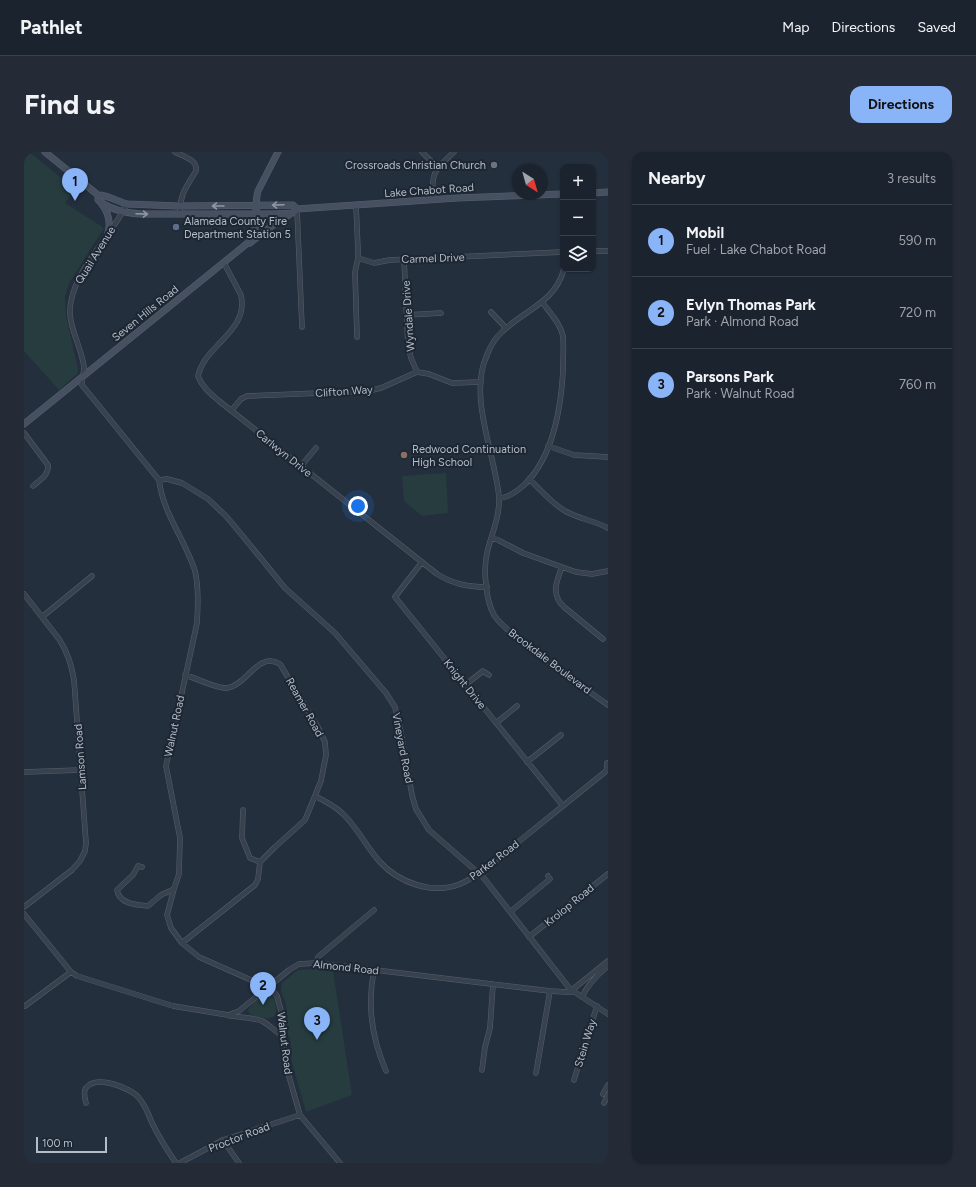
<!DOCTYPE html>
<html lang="en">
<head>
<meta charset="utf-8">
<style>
  :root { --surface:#1b232e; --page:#242b36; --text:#f1f3f6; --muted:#a0a4aa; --line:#39404a; --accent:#8ab4f8 }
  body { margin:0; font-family:Figtree,sans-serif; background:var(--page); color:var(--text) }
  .controls { position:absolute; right:12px; top:12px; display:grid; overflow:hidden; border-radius:8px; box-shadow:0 1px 3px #0004 }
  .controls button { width:36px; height:36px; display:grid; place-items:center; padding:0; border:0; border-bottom:1px solid var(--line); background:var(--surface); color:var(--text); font:20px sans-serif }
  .compass { position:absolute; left:488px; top:12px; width:36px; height:36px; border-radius:50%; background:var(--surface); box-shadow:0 1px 3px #0004; rotate:143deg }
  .scale { position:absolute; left:12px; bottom:10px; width:71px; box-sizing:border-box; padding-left:4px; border:2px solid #b4bcc9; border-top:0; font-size:11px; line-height:14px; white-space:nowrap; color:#b4bcc9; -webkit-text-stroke:3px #1d2633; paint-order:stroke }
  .you { position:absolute; left:334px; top:354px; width:14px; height:14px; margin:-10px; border:3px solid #fff; border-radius:50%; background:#1a73e8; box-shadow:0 0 0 6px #1a73e833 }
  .badge { display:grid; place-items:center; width:26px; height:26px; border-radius:50%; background:var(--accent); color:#111; font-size:13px; font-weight:700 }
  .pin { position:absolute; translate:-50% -33px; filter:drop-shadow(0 1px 2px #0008) }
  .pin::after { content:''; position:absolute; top:21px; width:14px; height:12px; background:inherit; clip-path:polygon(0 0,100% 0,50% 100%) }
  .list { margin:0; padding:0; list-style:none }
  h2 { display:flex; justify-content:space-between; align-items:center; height:52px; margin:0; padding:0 16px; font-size:17px }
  h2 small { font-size:13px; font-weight:400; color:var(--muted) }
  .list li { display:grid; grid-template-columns:26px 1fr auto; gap:12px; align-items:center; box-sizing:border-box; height:72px; padding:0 16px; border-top:1px solid var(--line) }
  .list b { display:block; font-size:15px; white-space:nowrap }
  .list p { margin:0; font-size:13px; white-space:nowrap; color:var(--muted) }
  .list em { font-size:13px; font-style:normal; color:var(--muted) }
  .icon { flex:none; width:22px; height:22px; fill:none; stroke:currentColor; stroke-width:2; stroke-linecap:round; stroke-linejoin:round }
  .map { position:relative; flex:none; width:584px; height:1011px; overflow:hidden; border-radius:12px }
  header { display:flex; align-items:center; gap:24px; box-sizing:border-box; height:56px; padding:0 20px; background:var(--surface); border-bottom:1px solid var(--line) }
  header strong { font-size:19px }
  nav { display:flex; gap:22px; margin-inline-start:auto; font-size:14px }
  .intro { display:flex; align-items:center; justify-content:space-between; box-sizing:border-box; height:96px; padding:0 24px }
  h1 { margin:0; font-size:28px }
  .button { padding:10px 18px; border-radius:12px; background:var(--accent); color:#111; font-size:14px; font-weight:700 }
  main { display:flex; gap:24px; padding:0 24px }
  aside { flex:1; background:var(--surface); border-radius:12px; box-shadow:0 1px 3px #0004 }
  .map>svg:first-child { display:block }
  .green { fill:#263c3f }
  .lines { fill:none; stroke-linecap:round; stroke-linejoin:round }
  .street-casing { stroke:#565f6c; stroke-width:5.5 }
  .secondary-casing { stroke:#565f6c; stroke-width:7 }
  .street { stroke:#38414e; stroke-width:4.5 }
  .secondary { stroke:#465061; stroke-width:6 }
  .oneway { stroke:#8e96a5 }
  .worship-dot { fill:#6b7280; stroke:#1d2633; stroke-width:1.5 }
  .service-dot { fill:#5c6f8a; stroke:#1d2633; stroke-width:1.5 }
  .education-dot { fill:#8d6e63; stroke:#1d2633; stroke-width:1.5 }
  .labels { text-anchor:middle; stroke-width:4; stroke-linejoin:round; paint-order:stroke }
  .poi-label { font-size:11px; fill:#b4bcc9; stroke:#1d2633; text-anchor:start }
  .street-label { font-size:11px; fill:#b4bcc9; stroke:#1d2633 }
</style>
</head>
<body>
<header>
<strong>Pathlet</strong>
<nav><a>Map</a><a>Directions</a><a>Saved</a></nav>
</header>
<div class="intro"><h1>Find us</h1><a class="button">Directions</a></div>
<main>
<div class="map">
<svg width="584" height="1011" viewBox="0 0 584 1011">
  <rect width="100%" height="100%" fill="#242f3e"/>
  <path class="green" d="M0,0H5L51,37L41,51L80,76L45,131L41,145L42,164L54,217L53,222L35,238L0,199Z
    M422,321L424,361L398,364L380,349L378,324Z
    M291,817L309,819L328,943L282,960L268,910L266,886L264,883L262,852L257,839L258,831L274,818Z
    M245,841C252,846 252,854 252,862C247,869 234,866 227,863L224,859C227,852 237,842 245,841Z"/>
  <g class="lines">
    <g class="street-casing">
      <path id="street" d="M151,0C159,4 174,8 172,19C163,34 155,43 156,62
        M398,0L414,16
        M409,47C407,19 411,18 430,0
        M103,52C87,85 44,124 46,162C47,180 58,197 60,215C60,221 57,226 58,233L135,328C139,362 161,387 171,419C175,435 174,455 173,471L142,614L156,686L155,722L150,737L143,763L147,776L158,791L175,805L243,835L249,839L253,844L257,859L261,904L264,921L276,963L316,1011
        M332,53L334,98V106L331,120L333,185
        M273,57L278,175
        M569,99H584
        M334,106L350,111L366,108L539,100
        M380,107L384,193L387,206L393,220
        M200,111L217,143C225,180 181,192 174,224C178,235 187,242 195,249L413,422C429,432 444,435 463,435
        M540,117C531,151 500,158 478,180C471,186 466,195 463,203C444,244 471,302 475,345C476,365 467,383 463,401C459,418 462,449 470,463C477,474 489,482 499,490C526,512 555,532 584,553
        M467,160L482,176
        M383,163L417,161
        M207,259L217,247L223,244L344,239L357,236L393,220L405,222L428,231L457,230
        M0,281L24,313C25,323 16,328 9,334
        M524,294L550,303L584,305
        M277,314L292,296
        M505,327C517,338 529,353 543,360C556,367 571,369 584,376
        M135,328L143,327L158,331L184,347L202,364L217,382L261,436L311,481L362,541L371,555L376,575L388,643L392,657L405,678L459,725L546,837L584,862
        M475,346C484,346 492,340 499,334C529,306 537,257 539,218C539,207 540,195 539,184C536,171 526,161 518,150
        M468,386L474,388L499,401L552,420L568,422L584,419
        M398,410L371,445L539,654
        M538,415C532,430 527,443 540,455L579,487
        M0,442L35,487C44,501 47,512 50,528L62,691L61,699L56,709L48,718L0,755
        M18,465L68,424
        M441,533L459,519L465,523
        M472,571L493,554
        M503,610L537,583
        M0,620L57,618
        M291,644C301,649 311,654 319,662C334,676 342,695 356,710C375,731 409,743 436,732C446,728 454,722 462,716L581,620L583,617V611
        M219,658L218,686L226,706L236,710
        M118,715L114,714L109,723L93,738C95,752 113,753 124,754L137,743L150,737
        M486,760L526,727L524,724
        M0,762L47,820L53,824L149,854L204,863L215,859L221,854L265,818L275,812L293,811L526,839L542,840H550
        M505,785L584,722
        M158,791L231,733L234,727L236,710L251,695L281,668L297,629L302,603L301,590L295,577L256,512C234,499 223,533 203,536C193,537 172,526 161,523
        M293,811L294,805L350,758
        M350,818C343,853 348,887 362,919
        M548,838L584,809
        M558,845C564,832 573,823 584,814
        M1,854L47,820
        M206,864C216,865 229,866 238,869C246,873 251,880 259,884
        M458,918L461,895L466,876L469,832
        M512,921L526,839
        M550,928L573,854
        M579,942L584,933
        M62,951C61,947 59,939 62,936C72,922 107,936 115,946C122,954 124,962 128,971C135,985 143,998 152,1011
        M580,951L584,943
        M199,988L215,1011
        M156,1011L199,988L276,963"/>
    </g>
    <g class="secondary-casing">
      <path id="secondary" d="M21,0L74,43C81,42 95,50 103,52L155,54L269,53L273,57
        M569,41L584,40
        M74,43V48C86,58 102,61 117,62H252L269,61L273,57L433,46L539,42
        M77,51C85,61 87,70 84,81
        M226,91L257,67L265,63
        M0,272L225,90C237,75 229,55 234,39L254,0"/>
    </g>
    <use href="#street" class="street"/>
    <use href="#secondary" class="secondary"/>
  </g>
  <defs><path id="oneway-shaft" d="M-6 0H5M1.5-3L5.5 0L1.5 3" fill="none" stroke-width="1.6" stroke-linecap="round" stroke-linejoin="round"/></defs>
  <g class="oneway">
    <use href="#oneway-shaft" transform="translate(254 53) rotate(178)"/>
    <use href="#oneway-shaft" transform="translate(194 54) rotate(180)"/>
    <use href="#oneway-shaft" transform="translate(118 62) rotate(2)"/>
  </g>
  <circle class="worship-dot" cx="470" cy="13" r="4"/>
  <circle class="service-dot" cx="152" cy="75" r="4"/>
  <circle class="education-dot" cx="380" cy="303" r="4"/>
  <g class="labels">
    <g class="poi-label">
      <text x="462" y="17" text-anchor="end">Crossroads Christian Church</text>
      <text x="160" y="73">Alameda County Fire<tspan x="160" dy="13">Department Station 5</tspan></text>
      <text x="388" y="301">Redwood Continuation<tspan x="388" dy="13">High School</tspan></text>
    </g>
    <g class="street-label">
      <text transform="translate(405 38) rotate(-4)" y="4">Lake Chabot Road</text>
      <text transform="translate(71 103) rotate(-58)" y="4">Quail Avenue</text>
      <text transform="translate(409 106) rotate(-2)" y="4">Carmel Drive</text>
      <text transform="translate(121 161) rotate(-39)" y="4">Seven Hills Road</text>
      <text transform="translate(384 164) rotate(-94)" y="4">Wyndale Drive</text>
      <text transform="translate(320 239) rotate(-4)" y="4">Clifton Way</text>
      <text transform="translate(260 301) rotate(39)" y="4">Carlwyn Drive</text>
      <text transform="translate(526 509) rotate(37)" y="4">Brookdale Boulevard</text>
      <text transform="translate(441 532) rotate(51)" y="4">Knight Drive</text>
      <text transform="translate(281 555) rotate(61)" y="4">Reamer Road</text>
      <text transform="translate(150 574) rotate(-78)" y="4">Walnut Road</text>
      <text transform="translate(379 596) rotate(79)" y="4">Vineyard Road</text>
      <text transform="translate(56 605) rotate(-94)" y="4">Lamson Road</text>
      <text transform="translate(470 708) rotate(-37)" y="4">Parker Road</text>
      <text transform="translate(545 753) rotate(-39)" y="4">Krolop Road</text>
      <text transform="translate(322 815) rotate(6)" y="4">Almond Road</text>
      <text transform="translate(261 891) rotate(83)" y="4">Walnut Road</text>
      <text transform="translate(561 891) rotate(-73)" y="4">Stein Way</text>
      <text transform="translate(215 985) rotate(-21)" y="4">Proctor Road</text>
    </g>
  </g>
</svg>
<div class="controls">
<button>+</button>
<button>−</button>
<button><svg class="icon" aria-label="layers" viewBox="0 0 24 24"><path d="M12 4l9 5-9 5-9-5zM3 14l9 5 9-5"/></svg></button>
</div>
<svg class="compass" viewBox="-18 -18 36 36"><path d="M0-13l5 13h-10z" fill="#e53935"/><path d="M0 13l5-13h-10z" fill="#a0a4aa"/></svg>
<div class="scale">100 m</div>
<div class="you"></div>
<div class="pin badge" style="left:51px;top:49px">1</div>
<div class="pin badge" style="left:239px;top:853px">2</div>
<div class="pin badge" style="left:293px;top:888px">3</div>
</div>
<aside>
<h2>Nearby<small>3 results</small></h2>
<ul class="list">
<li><span class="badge">1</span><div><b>Mobil</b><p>Fuel · Lake Chabot Road</p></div><em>590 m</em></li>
<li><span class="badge">2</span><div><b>Evlyn Thomas Park</b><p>Park · Almond Road</p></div><em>720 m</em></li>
<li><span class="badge">3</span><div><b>Parsons Park</b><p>Park · Walnut Road</p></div><em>760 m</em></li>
</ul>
</aside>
</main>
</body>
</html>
